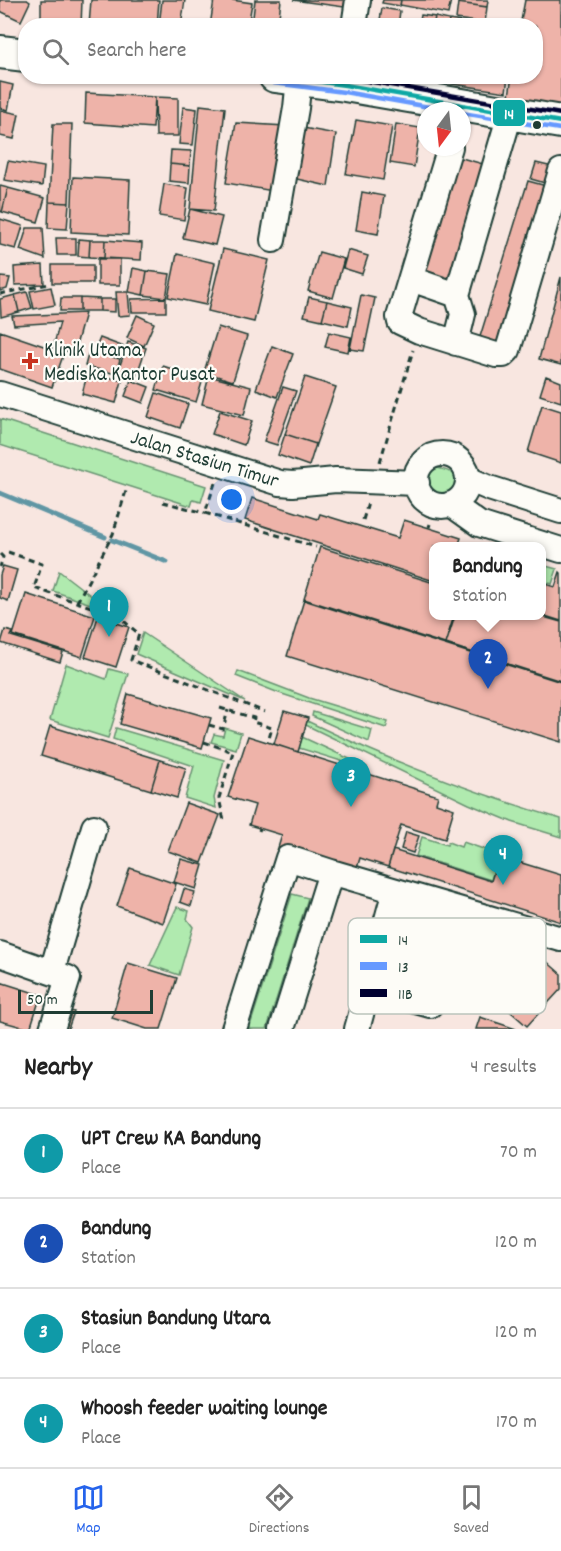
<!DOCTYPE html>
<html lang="en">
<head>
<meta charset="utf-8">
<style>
  :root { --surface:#fff; --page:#f2f2f2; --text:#222; --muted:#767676; --line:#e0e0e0; --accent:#2563eb }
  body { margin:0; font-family:Dekko,sans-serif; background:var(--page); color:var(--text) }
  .compass { position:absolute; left:417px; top:102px; width:54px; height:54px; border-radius:50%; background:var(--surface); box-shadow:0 2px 4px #0004; rotate:195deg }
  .scale { position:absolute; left:18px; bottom:15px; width:135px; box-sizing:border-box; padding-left:6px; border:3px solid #1f3d34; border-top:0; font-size:16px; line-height:21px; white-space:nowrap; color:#1f3d34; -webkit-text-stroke:4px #fdfcf7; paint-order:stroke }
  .you { position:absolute; left:232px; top:500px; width:21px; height:21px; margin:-15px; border:4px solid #fff; border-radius:50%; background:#1a73e8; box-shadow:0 0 0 9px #1a73e833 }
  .badge { display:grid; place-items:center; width:39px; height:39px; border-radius:50%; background:var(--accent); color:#fff; font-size:20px; font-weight:700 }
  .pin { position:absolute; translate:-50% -50px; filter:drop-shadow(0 2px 3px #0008) }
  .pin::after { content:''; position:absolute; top:32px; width:21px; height:18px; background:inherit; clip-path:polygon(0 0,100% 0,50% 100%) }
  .popup { position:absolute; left:429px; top:542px; width:117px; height:78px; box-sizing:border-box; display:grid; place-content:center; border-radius:12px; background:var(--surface); filter:drop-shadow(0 2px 4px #0005); font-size:20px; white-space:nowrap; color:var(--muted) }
  .popup b { font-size:22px; color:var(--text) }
  .popup::after { content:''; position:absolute; left:50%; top:100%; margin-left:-12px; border:12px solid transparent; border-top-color:var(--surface) }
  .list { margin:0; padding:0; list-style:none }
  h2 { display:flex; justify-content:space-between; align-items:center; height:78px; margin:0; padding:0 24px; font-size:26px }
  h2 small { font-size:20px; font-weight:400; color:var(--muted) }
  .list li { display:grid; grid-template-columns:39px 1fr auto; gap:18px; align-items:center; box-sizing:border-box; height:90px; padding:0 24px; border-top:2px solid var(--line) }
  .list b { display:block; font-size:22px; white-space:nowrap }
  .list p { margin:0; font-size:20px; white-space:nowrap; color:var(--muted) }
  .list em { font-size:20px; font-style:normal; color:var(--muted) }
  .icon { flex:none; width:33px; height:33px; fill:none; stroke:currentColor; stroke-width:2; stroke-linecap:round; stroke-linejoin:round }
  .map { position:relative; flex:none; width:561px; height:1029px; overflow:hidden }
  .search { position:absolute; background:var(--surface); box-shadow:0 2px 4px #0004; left:18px; right:18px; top:18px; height:66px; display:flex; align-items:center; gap:15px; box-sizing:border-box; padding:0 21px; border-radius:24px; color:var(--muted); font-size:22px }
  .sheet { height:438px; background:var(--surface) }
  nav { display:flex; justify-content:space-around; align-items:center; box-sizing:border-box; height:84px; border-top:2px solid var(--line); background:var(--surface); font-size:16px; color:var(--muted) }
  nav a { display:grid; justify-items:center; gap:3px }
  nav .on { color:var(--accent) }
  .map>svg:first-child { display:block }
  .green { fill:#b0eaaf; stroke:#689472; stroke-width:1.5 }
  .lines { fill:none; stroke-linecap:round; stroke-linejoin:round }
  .stream { stroke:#6096a4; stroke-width:5 }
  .building { fill:#eeb3a9; stroke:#1f3d34; stroke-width:1.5 }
  .minor-casing { stroke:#1f3d34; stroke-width:28 }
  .major-casing { stroke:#1f3d34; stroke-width:36 }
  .path { stroke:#1f3d34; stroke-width:3; stroke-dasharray:6 4.5; stroke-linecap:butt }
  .minor { stroke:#fdfcf7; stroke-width:24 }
  .major { stroke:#fdfcf7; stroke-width:32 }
  .bus-1-casing { stroke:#fdfcf7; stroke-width:9 }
  .bus-2-casing { stroke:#fdfcf7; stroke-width:9 }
  .bus-3-casing { stroke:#fdfcf7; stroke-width:9 }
  .bus-1 { stroke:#0ea8a4; stroke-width:4.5 }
  .bus-2 { stroke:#69f; stroke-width:4.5 }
  .bus-3 { stroke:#000030; stroke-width:4.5 }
  .bus-dot { fill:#1f3d34; stroke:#fdfcf7; stroke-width:2 }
  .poi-dot { fill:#c8321e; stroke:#fdfcf7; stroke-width:2 }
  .labels { text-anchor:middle; stroke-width:4.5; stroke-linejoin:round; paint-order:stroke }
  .poi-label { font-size:21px; fill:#1f3d34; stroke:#fdfcf7; text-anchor:start }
  .street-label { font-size:21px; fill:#1f3d34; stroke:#fdfcf7 }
  .key { fill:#fdfcf7; stroke:#bac3bc; stroke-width:1.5 }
  .key-label { font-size:16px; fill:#1f3d34 }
  .line-badge { stroke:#fdfcf7; stroke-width:2 }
  .badge-label { font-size:16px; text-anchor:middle; font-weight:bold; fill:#fff }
</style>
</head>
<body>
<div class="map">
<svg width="561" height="1029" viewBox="0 0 561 1029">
  <rect width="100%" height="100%" fill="#f8e6e0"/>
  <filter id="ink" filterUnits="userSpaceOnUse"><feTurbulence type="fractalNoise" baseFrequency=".0167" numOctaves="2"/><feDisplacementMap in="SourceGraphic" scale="12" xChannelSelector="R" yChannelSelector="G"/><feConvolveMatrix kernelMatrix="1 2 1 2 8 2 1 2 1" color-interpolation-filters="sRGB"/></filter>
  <g filter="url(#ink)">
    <path class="green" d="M0,419L206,486L201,502L193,500L191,506L0,445Z
      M434,467C441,469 452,471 457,476C465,483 461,497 450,498C443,498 433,492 426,490L424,473Z
      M542,565L557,569L552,584L542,581Z
      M59,571L111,611L53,591Z
      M143,633L245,701L136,654Z
      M66,664L106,679L109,669L128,674L108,738L50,720Z
      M238,671L309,698L388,722L386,728L279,693L236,676Z
      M313,712L372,730L369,742L312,716Z
      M307,721C390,761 473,793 561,819V837L512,822L469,804L306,725Z
      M116,728L224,760L214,798L216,808L185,798L194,766L113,739Z
      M225,728L241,733L236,749L211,742L214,734L223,736Z
      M302,737L367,767V769L299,748Z
      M422,837L447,845L448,842L461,847L463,842L492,852L491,855L498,857L491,880L416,856Z
      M292,894L308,898L267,1029H249Z
      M177,907L189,911L187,919L193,927L179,975L150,965Z"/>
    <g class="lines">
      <path class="stream" d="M0,493L105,537
        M112,540L167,562"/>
    </g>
    <path class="building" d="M0,0H27L30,2L21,21L0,11Z
      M41,0H82L81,26H41Z
      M91,0H159L157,26H89Z
      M162,0H185L181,26H159Z
      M214,0H232L252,3L248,26H210Z
      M255,0H281L278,26H252Z
      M293,0H345L344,7Z
      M383,0H401L400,6L382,3Z
      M401,0H451L448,14L400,5Z
      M458,0H488L487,7L458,3Z
      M525,0H561V112L508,103L512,76H536V26H520Z
      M458,3L487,7L485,23L456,19Z
      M382,8L400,11L398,26H379Z
      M421,15L435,17L433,26H419Z
      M435,17L449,20L448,26H433Z
      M449,20L487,26H448Z
      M425,76H440V82L425,80Z
      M440,76H508L506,92L440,82Z
      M0,82L13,85L8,110L0,108Z
      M86,93L155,97L153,128L85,123Z
      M155,97L178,98V136H156Z
      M200,105L225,108L214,211L190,209Z
      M183,107L197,109L193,145L179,144Z
      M0,110L19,114L14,139L0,136Z
      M356,120L392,126L383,180L346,174Z
      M236,123L286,126L273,191L226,183Z
      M53,124H72L69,203L49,202Z
      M396,124L420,128L414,167L390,163Z
      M298,127L336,134L328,186L288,177Z
      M171,150L191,151L190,166L170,164Z
      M458,157L483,164L450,284L424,276Z
      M8,161L44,167L42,186L4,180Z
      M536,163L557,168L552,185L531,179Z
      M170,164L190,166L189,183L169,181Z
      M73,177L130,180L128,235L71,232Z
      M528,181L550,187L501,346L479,340Z
      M164,184L188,188L184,220L159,216Z
      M0,186L8,188L2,212L0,211Z
      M8,188L45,198L38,222L2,212Z
      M362,192L384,196L378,234L356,230Z
      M49,202L69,203L67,229L48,228Z
      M190,209L222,217L215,245L183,238Z
      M0,219L23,226L16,249L0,245Z
      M27,228H43L45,259L20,250Z
      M56,238H76V255H57Z
      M79,239L90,240L89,257L78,256Z
      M90,240H105L104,258L89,257Z
      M105,240L142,243L141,260L104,258Z
      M223,249L269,260L254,322L208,311Z
      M348,250L368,256L362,274L343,268Z
      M319,252L344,259L333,298L308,291Z
      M177,254L215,263L206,305L168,297Z
      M98,259H120V285H98Z
      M43,265L44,284L15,285L14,267Z
      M52,265H93V283H52Z
      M133,268L147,271L143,295L129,292Z
      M147,271L170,274L166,298L143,295Z
      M0,277L10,278L7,289L0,291Z
      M561,277V365L539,359Z
      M51,287L55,305L34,309L30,291Z
      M27,292L32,308L19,312L15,295Z
      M116,292H128L130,315L118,316Z
      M15,295L19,312L1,317L0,299Z
      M361,295L375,298L364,351L350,349Z
      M309,297L327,301L322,320L304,316Z
      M61,298H80V311H60Z
      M80,298L100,299V311H80Z
      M166,298V312H132L131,299Z
      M100,299H115V312L100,311Z
      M327,301L352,307L348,326L322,320Z
      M85,313L74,353L53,348L60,322L14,325L12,316Z
      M137,315L154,323L144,346L127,338Z
      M218,327L247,336L233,381L204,372Z
      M0,331L64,353L52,387L0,369Z
      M329,332L351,337L348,352L325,347Z
      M100,338L124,347L120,359L95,350Z
      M128,342L146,348L136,377L118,371Z
      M272,346L293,354L277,397L256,389Z
      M89,351L120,359L116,374L85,366Z
      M163,366L203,379L196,402L156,390Z
      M88,371L122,381L116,403L82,394Z
      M209,376L251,387L244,415L202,404Z
      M546,376L561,382V402L540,395Z
      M305,377L336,387L316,444L285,434Z
      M131,380L149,387L143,403L125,396Z
      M283,387L296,391L277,445L264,441Z
      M156,393L188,404L180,428L148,417Z
      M542,405L561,411V463L528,452Z
      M220,411L252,421L244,445L212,434Z
      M285,434L316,444L309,466L278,455Z
      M252,498L318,519L320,514L398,538L404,520L461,538L458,546H434V581L245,520Z
      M320,547L434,583V616H454L445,644L304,599Z
      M3,566L17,570L8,601L0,598V575Z
      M560,572L561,573V621L542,615V583L555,587Z
      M26,594L95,616L82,657L13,635Z
      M304,600L561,682V742L287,656Z
      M455,616H540L561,622V681L446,644Z
      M98,617L129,627L116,667L85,657Z
      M5,630L13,632L11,636L63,652L60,662L1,643Z
      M128,694L211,718L202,748L120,724Z
      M284,711L308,718L298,752L274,744Z
      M50,726L160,760L151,790L41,756Z
      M248,736L438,796L436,803L454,809L445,839L401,825L388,867L360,858L355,875L277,851L282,835L249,825L255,805L228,797Z
      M160,760L186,768L177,798L151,790Z
      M186,803L220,815L202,863L168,851Z
      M406,832L419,836L413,853L401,849Z
      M393,850L491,881L499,856L561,875V922L388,867Z
      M181,859L203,865L196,889L174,882Z
      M130,868L176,884L163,923L117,906Z
      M184,889L195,892L191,906L180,902Z
      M528,945L561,974V989L527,1026L486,990Z
      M128,963L177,978L161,1029H147L112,1018Z
      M0,982L41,995L30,1029L0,1021Z
      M64,1009L74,1012L68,1029H58Z
      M480,1017L516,1029H476Z"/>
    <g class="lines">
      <g class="minor-casing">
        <path id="minor" d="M354,26L358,0
          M450,147L399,317L400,322L419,331L496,355H503L508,350L561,171
          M273,240L296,108L299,79
          M411,279L457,295
          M456,343L463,314L457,295L510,114
          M0,394L280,483L293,484L336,480L417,483
          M416 480a26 26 0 1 1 52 0a26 26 0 1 1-52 0Z
          M468,479L489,488L561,511
          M451,504L479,524L561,550
          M331,872L561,939
          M0,954L68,978L52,1029
          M52,971L94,827
          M234,1029L288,858L331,872L282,1029
          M357,1029L391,905L453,923L430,1005L369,988"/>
      </g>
      <g class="major-casing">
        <path id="major" d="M0,52L26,55
          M275,76L345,85L561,122"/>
      </g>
      <path class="path" d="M0,294L49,284
        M380,462L413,350
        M215,483L205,513L316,547
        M163,502L205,513
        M363,520L368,503
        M429,527L430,524
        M8,552L42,564L34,588L118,616L139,634L131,660L265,712
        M0,554L3,557L0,567
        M77,602L113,534L126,491
        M220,708L254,718L253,722L272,728L268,742
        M209,725L223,729L228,710
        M204,742L233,752L219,798L224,821
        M259,831L260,828"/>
      <use href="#minor" class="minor"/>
      <use href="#major" class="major"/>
      <g class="bus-1-casing">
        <path id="bus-1" d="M279,76L345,85L561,122"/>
      </g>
      <g class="bus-2-casing">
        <path id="bus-2" d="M274,83L344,92L452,111
          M462,113L560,129"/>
      </g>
      <g class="bus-3-casing">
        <path id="bus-3" d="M338,76L561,114"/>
      </g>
      <use href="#bus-1" class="bus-1"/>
      <use href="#bus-2" class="bus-2"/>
      <use href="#bus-3" class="bus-3"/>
    </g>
  </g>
  <circle class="bus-dot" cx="537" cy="125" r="5"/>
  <path class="poi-dot" d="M27 352h6v6h6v6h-6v6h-6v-6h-6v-6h6z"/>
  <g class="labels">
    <g class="poi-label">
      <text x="44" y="356">Klinik Utama<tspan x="44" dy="24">Mediska Kantor Pusat</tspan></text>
    </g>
    <g class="street-label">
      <text transform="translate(205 458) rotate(17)" y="7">Jalan Stasiun Timur</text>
    </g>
  </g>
  <rect x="348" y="918" width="198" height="96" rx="9" class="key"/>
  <rect x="360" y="935" width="27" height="8" fill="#0ea8a4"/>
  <rect x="360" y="962" width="27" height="8" fill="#69f"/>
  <rect x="360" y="989" width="27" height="8" fill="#000030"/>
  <g class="key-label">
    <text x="398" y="945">14</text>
    <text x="398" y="972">13</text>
    <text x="398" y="999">11B</text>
  </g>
  <rect class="line-badge" x="492" y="99" width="34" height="28" rx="6" fill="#0ea8a4"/>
  <g class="badge-label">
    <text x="509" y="119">14</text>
  </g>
</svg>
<svg class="compass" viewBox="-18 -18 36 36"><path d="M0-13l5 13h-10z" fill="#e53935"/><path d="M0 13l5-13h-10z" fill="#767676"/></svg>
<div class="scale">50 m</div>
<div class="you"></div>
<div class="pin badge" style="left:109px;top:637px;background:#0f9aa8">1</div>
<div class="pin badge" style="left:488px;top:689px;background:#1a4fb4">2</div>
<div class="popup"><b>Bandung</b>Station</div>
<div class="pin badge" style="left:351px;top:807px;background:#0f9aa8">3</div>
<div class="pin badge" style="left:503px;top:885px;background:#0f9aa8">4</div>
<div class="search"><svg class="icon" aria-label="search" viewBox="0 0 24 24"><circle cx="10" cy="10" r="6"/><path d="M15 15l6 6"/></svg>Search here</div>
</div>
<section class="sheet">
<h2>Nearby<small>4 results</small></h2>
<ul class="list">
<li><span class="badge" style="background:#0f9aa8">1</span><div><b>UPT Crew KA Bandung</b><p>Place</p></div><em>70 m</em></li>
<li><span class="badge" style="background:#1a4fb4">2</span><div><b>Bandung</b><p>Station</p></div><em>120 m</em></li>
<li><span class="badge" style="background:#0f9aa8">3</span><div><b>Stasiun Bandung Utara</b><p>Place</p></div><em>120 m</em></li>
<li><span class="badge" style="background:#0f9aa8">4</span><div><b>Whoosh feeder waiting lounge</b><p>Place</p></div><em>170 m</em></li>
</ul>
</section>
<nav>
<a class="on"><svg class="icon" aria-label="map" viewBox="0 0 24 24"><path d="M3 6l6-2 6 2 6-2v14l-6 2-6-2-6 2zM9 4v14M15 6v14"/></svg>Map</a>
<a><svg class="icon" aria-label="directions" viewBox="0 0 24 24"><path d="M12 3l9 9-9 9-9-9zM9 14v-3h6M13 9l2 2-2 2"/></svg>Directions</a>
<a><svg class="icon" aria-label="saved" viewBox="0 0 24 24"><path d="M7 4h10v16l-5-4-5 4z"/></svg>Saved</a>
</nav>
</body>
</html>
